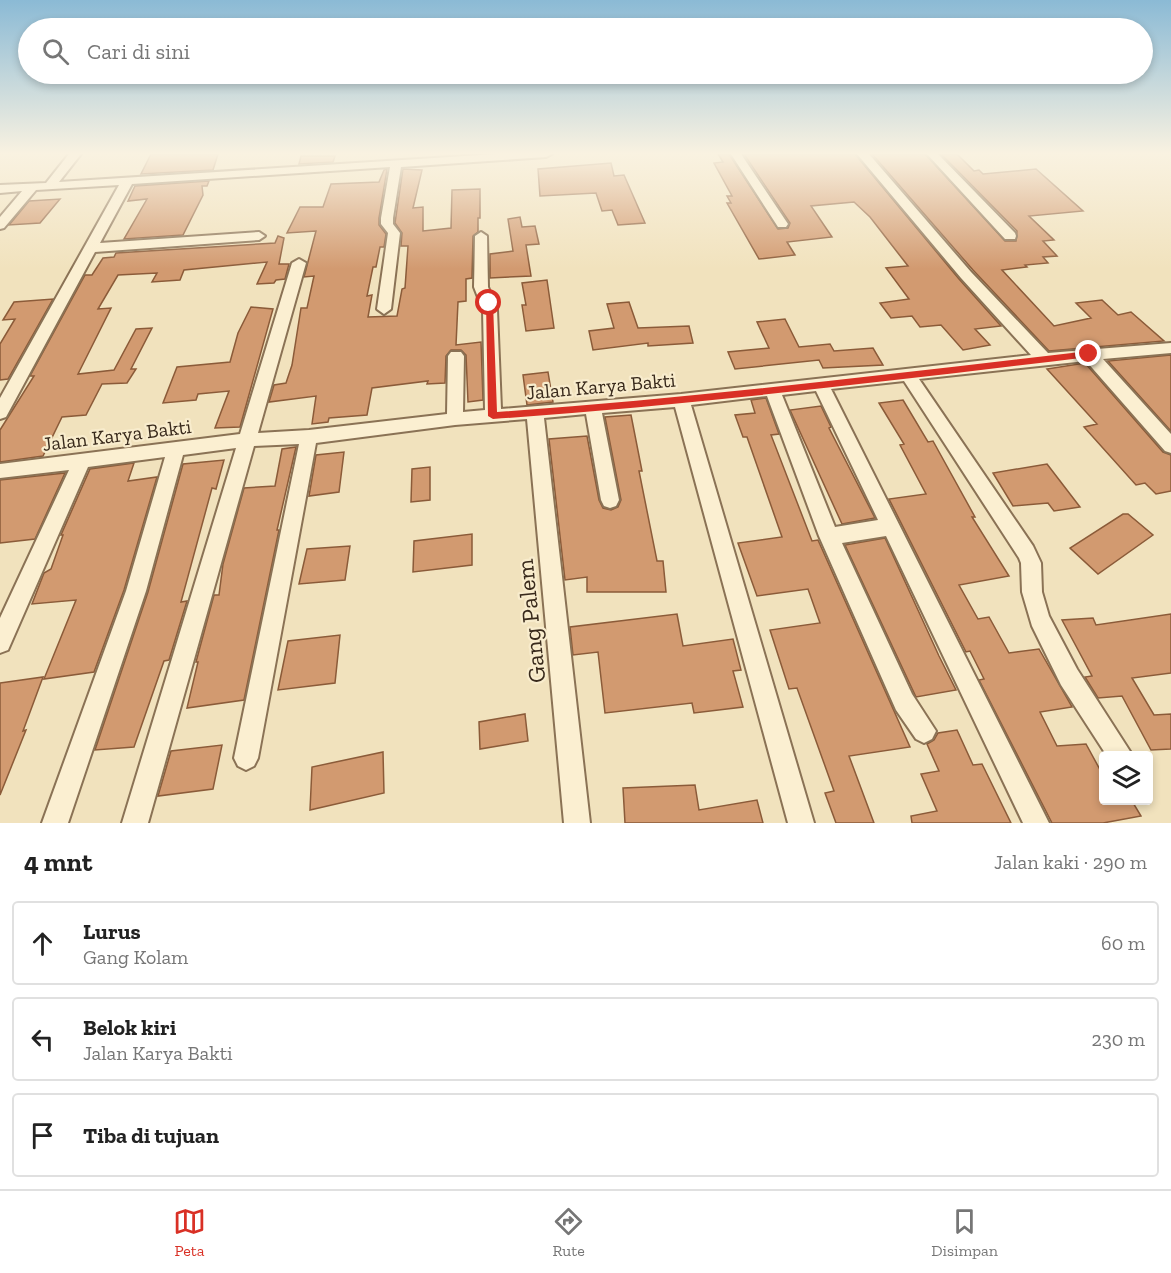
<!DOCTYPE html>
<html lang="id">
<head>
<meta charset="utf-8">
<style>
  :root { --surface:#fff; --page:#f6f6f6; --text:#222; --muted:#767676; --line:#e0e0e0; --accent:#d93025 }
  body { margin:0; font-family:"Zilla Slab",serif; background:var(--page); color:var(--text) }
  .controls { position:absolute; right:18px; bottom:18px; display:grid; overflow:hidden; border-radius:6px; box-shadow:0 3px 9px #0003 }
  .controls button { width:54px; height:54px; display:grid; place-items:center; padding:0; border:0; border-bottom:2px solid var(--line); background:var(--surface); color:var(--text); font:30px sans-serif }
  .stop { position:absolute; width:18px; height:18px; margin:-14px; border:4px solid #d93025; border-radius:50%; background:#fff }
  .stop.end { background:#d93025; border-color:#fff; box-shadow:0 2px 6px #0008 }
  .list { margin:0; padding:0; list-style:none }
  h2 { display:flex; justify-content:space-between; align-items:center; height:78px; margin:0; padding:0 24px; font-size:26px }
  h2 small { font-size:20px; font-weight:400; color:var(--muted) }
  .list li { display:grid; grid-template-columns:39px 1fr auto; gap:18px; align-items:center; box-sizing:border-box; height:84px; margin:0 12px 12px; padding:0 12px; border:2px solid var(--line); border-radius:6px }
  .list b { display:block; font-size:22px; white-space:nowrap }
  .list p { margin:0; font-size:20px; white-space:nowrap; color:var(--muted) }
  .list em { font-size:20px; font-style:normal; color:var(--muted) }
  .icon { flex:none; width:33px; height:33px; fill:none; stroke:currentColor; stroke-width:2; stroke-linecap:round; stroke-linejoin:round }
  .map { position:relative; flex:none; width:1171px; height:823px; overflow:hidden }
  .search { position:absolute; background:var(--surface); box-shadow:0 3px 9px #0003; left:18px; right:18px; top:18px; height:66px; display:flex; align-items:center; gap:15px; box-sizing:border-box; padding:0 21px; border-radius:33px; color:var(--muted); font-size:22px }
  .sheet { height:366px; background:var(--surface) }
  nav { display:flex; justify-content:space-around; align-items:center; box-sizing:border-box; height:84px; border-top:2px solid var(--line); background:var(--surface); font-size:16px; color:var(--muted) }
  nav a { display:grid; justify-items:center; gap:3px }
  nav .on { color:var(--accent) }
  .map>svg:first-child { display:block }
  .building { fill:#d29a70; stroke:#8b5b39; stroke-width:1.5 }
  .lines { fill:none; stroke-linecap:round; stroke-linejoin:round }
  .minor-casing { stroke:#8a7255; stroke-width:4 }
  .minor { fill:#fbefd1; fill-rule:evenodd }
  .route { fill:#d93025 }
  .labels { text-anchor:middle; stroke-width:4.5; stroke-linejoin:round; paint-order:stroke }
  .street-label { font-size:20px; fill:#38291b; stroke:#f8eccd }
  .near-street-label { font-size:24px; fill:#38291b; stroke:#f8eccd }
</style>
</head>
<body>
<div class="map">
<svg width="1171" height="823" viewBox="0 0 1171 823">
  <rect width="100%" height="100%" fill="#f1e2bd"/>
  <path class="building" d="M151,154H218L213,170L141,174Z
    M718,154H729L778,229L788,228L790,223L744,154H855L959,279L1001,326L975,329L990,345L963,350L941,325L920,327L912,316L891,318L880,303L909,299L886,268L908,266L870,217L854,202L811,206L832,237L787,242L795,255L759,259L727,203H731L727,196H732L714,163L723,162Z
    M872,154H925L1005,241H1016L1017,231L941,154H957L974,171L979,170L983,174L1036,169L1083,211L1029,216L1054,240L1043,241L1057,256L1043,257L1048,263L1025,265L1027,267L1002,270L1054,326L1091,318L1076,303L1102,300L1118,315L1131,312L1164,341L1049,351L973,270Z
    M301,156H335L333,162L299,164Z
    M611,163L614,176L624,175L645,223L618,225L612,210L602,211L596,193L540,196L538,169Z
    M387,169L379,218V225L386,234L384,247H380L376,267H373L367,296L372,295L368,317L397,316L402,289L405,288L408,246H401L402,233L395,223L403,169L422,170L413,208L423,207V231L451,228L452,190L480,189V218H478V232L473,236L472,278L466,279V301L458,302L456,345L481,342L483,400L468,402L466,355L461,350H451L446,356L445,383L427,384L428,381L372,388L367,415L329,418L328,422L312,424L316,396L269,402L274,385L286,383L292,365L301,308H307L314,276L304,277L316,231L287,233L300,207H323L331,184L379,182L384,170Z
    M209,181L207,186H202L203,195L183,235L124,239L147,199L128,201L135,186Z
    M60,199L40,223L9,225L29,201Z
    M520,217L522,227L535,226L539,244L526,245L531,276L490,278V254L513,251L508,219Z
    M278,236L284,238L279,264H289L285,279L276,280L274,283L257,284L267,262L184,270L180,280L152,282L157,273L118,275L98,309L111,308L78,374L114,370L136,329L152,328L131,369H136L127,383L102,384L86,415L62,417L43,456L0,462V430L34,376H30L85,275H92L103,258L114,257L116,253L275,243Z
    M547,280L554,328L526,331L522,305H526L522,283Z
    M53,299L8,379L0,380V344L15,319L3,320L14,302Z
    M629,302L638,328L689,326L693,343L648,346V343L593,350L589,331L614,328L607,304Z
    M251,307L273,309L240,427L215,428L229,391L198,394L196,400L163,403L177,367L230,362L238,333Z
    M785,319L799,347L830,344L834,351L873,348L883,365L823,368L819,360L735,369L728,352L769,348L757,322Z
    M1171,355V431L1108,361Z
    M1085,363L1163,452L1171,455V491L1156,494L1145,483L1136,485L1084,427L1097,424L1047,369Z
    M548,372L553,402L527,405L523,375Z
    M766,398L779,434L771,435L812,541L818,540L910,747L849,756L874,823H836L825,793L834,791L797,688L789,689L770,630L820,623L808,589L757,596L738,543L782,537L747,437H743L735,415L755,413L751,400Z
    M903,400L928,442L933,441L975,517H972L1009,576L959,585L978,619L989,617L1009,653L1039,649L1072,707L1040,712L1057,746L1086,744L1104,777V801H1132L1141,816L1103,823H1052L979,680L984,679L970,651L966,652L889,499L926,494L900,445L904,444L879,403Z
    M821,406L831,427L829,428L875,518L842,524L790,410Z
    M631,415L642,471H639L657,561H663L666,592H587V577L565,580L549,439L587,436L599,500L603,508L611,510L618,507L621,500L605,417Z
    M296,447L277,530H279L244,700L187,708L198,662H196L214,595H219L223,564L244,488L275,486L282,449Z
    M344,452L339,492L309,496L316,455Z
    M224,460L216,489L212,488L181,602L187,601L169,660L164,661L134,747L95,750L148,592L183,464Z
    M134,463L128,481L157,477L124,590L94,672L44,679L76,600L32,604L44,573L51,569L63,535H61L90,469Z
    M1047,464L1080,507L1054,511L1048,503L1013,506L993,473Z
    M430,467V500L411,502L412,469Z
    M65,473L35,539L0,543V480Z
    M1123,514H1128L1153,535L1098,574L1070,548Z
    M472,534V565L413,572L414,541Z
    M885,538L939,656L956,690L916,697L845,545Z
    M350,546L345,580L299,584L307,549Z
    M677,614L683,646L733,639L741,670L733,671L743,707L694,713L692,703L605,713L598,652L573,655L570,627Z
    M1171,614V673L1132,678L1154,715L1171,714V749L1151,750L1122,696L1098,698L1085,677L1092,676L1062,620L1093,618L1096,625Z
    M340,635L335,683L278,690L288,641Z
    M43,677L23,731L26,730L0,795V683Z
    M525,714L528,741L480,749L479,722Z
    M957,730L973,765L982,764L1011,823H912L911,816L937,811L921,774L939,771L927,744L934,740L938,733Z
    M222,745L213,789L158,796L171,751Z
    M383,752L384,793L310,810L312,767Z
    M695,785L699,810L757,800L763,823H625L623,788Z"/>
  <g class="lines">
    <g class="minor-casing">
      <path id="minor" d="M69,154H81L59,182L496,154H552L546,157L401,167L393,218V224L400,233L391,309L384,314L377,309L388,233L381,224V218L390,167L132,184L100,243L259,232L265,236L259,240L95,252L6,417L0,419V398L119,185L36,190L4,228L0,229V217L22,191L0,193V185L46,183Z
        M731,154H741L788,224L786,227H778Z
        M857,154H869L971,272L1048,353L1171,343V353L1103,359L1171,434V453L1165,451L1086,361L919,379L1033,546L1041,563L1042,592L1049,616L1077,669L1133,756H1107L1061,685L1032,626L1022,592L1021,563L1019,558L904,381L831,389L1049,823H1023L886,536L842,543L912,694L936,731L932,739L924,743L916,739L896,710L819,536L767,396L691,405L814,823H788L675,407L602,413L619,500L616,506L610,508L604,506L601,500L586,414L544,418L590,823H564L527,419L455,425L316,443L258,758L254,766L246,770L238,766L234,758L299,444L254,446L148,823H122L236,448L183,455L146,591L68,823H42L126,591L165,457L88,467L8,650L0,653V618L69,470L0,478V464L240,434L292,263L299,259L306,263L258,433L309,430L447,414L448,356L451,352H461L464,356L463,412L485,410L483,310L474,287L475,236L481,232L487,236L488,287L497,310L501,409L681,394L1031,355L961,278ZM816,391L878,520L835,527L782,395Z
        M927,154H938L1015,233L1016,236L1015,239H1005Z"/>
    </g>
    <use href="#minor" class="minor"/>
  </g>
  <linearGradient id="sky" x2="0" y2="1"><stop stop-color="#8bbad5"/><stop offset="0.57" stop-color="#f9f2e1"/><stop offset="1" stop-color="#f9f2e1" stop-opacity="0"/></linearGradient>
  <rect width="1171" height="269" fill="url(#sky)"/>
  <path class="route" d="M486,301L493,303L497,412C695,398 892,374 1089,351L1093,354L1089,357C890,381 692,405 493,419L488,416Z"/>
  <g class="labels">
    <g class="street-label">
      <text transform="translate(601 386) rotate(-5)" y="7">Jalan Karya Bakti</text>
      <text transform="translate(117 435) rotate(-7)" y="7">Jalan Karya Bakti</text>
    </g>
    <g class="near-street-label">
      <text transform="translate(531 621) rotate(-96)" y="8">Gang Palem</text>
    </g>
  </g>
</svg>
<div class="controls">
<button><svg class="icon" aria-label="layers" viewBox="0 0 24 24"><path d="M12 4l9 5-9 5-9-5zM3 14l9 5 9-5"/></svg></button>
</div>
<div class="stop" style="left:489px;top:303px"></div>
<div class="stop end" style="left:1089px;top:354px"></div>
<div class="search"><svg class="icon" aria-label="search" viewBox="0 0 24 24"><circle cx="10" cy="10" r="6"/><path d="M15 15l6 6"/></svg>Cari di sini</div>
</div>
<section class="sheet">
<h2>4 mnt<small>Jalan kaki · 290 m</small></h2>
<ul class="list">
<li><svg class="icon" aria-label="ahead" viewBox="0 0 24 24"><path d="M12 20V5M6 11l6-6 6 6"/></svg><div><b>Lurus</b><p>Gang Kolam</p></div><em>60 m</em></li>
<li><svg class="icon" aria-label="left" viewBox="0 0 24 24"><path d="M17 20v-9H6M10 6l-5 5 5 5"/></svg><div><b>Belok kiri</b><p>Jalan Karya Bakti</p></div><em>230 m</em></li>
<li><svg class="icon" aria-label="arrive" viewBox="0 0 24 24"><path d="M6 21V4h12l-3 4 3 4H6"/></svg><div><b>Tiba di tujuan</b></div></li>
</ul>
</section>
<nav>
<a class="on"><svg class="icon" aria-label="map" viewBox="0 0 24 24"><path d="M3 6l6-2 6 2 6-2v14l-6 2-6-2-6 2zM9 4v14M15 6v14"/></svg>Peta</a>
<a><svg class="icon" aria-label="directions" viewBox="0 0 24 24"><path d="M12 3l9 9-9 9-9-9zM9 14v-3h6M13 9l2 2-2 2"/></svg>Rute</a>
<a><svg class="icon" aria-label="saved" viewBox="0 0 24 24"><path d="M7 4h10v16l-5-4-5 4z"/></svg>Disimpan</a>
</nav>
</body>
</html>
